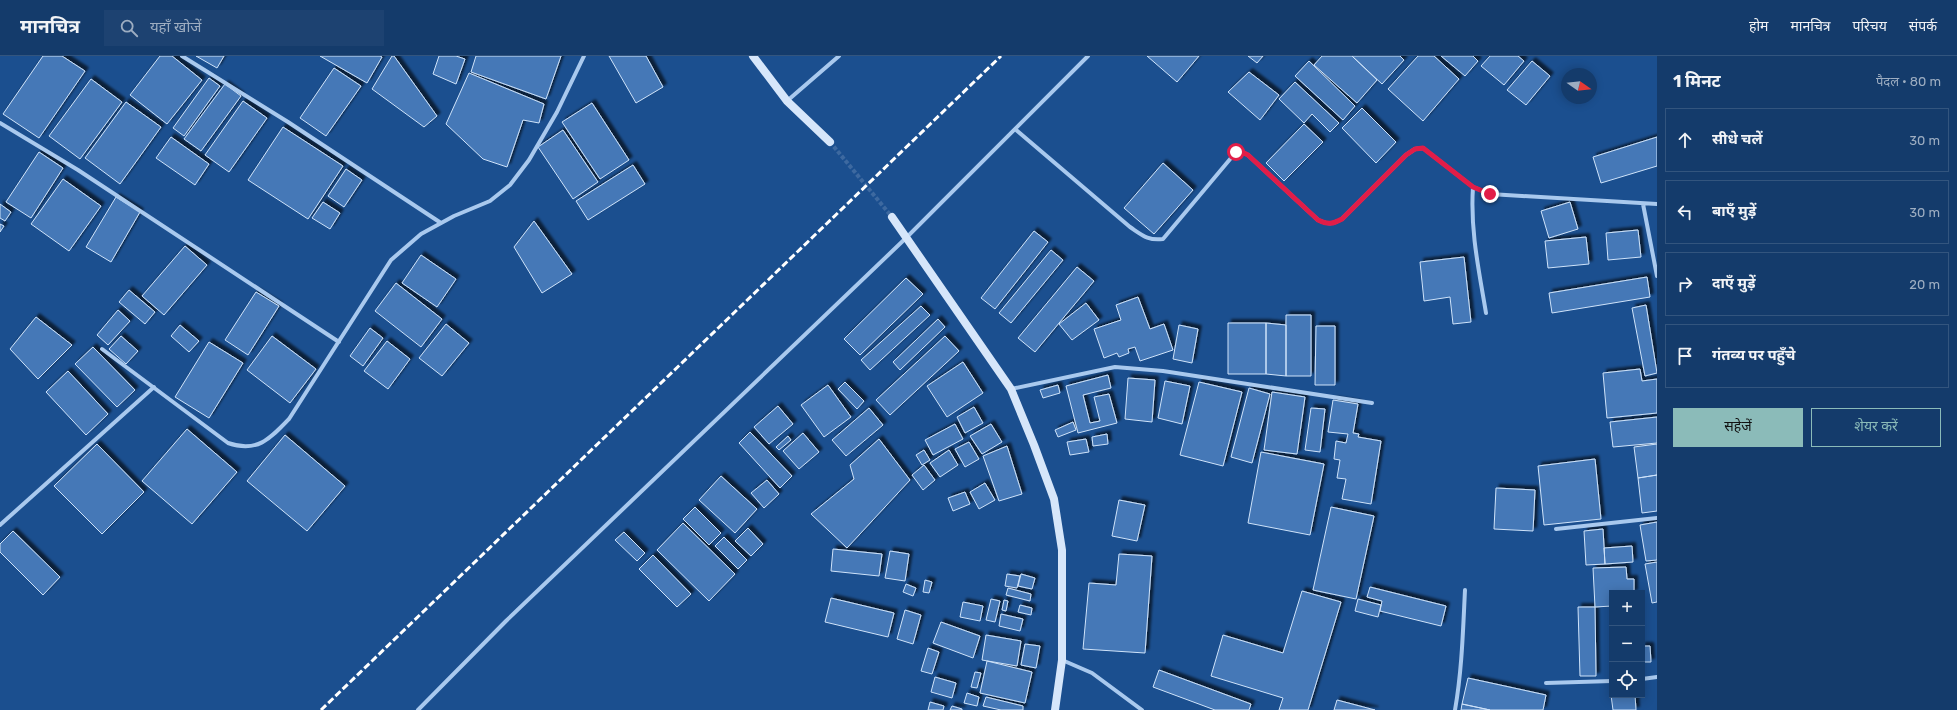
<!DOCTYPE html>
<html lang="hi">
<head>
<meta charset="utf-8">
<style>
  :root { --surface:#143b6b; --page:#1d4271; --text:#f1f3f6; --muted:#9dadc1; --line:#33557e; --accent:#8bbbb9 }
  body { margin:0; font-family:Rubik,"Noto Sans Devanagari",sans-serif; background:var(--page); color:var(--text) }
  .controls { position:absolute; right:12px; bottom:12px; display:grid; overflow:hidden; border-radius:0px; box-shadow:0 2px 10px #0003 }
  .controls button { width:36px; height:36px; display:grid; place-items:center; padding:0; border:0; border-bottom:1px solid var(--line); background:var(--surface); color:var(--text); font:20px sans-serif }
  .compass { position:absolute; left:1561px; top:12px; width:36px; height:36px; border-radius:50%; background:var(--surface); box-shadow:0 2px 10px #0003; rotate:104deg }
  .stop { position:absolute; width:12px; height:12px; margin:-9px; border:3px solid #e11d48; border-radius:50%; background:#fff }
  .stop.end { background:#e11d48; border-color:#fff; box-shadow:0 1px 4px #0008 }
  .list { margin:0; padding:0; list-style:none }
  h2 { display:flex; justify-content:space-between; align-items:center; height:52px; margin:0; padding:0 16px; font-size:17px }
  h2 small { font-size:13px; font-weight:400; color:var(--muted) }
  .list li { display:grid; grid-template-columns:26px 1fr auto; gap:12px; align-items:center; box-sizing:border-box; height:64px; margin:0 8px 8px; padding:0 8px; border:1px solid var(--line); border-radius:0px }
  .list b { display:block; font-size:15px; white-space:nowrap }
  .list em { font-size:13px; font-style:normal; color:var(--muted) }
  .actions { display:flex; gap:8px; padding:12px 16px }
  .actions a { flex:1; padding:9px 0; border:1px solid var(--accent); border-radius:0px; text-align:center; font-size:14px; color:var(--accent) }
  .actions .main { background:var(--accent); color:#111 }
  .icon { flex:none; width:22px; height:22px; fill:none; stroke:currentColor; stroke-width:2; stroke-linecap:round; stroke-linejoin:round }
  .map { position:relative; flex:none; width:1657px; height:654px; overflow:hidden }
  header { display:flex; align-items:center; gap:24px; box-sizing:border-box; height:56px; padding:0 20px; background:var(--surface); border-bottom:1px solid var(--line) }
  header strong { font-size:19px }
  nav { display:flex; gap:22px; margin-inline-start:auto; font-size:14px }
  .search { width:280px; height:36px; background:var(--page); display:flex; align-items:center; gap:10px; box-sizing:border-box; padding:0 14px; border-radius:0px; color:var(--muted); font-size:15px }
  main { display:flex }
  aside { flex:1; background:var(--surface) }
  .map>svg:first-child { display:block }
  .building { fill:#4478b7; stroke:#cfe3fa; filter:url(#shadow) }
  .lines { fill:none; stroke-linecap:round; stroke-linejoin:round }
  .street-tunnel { stroke:#3d69a0; stroke-width:4; stroke-dasharray:4 2; stroke-linecap:butt }
  .street { stroke:#a9c9ee; stroke-width:4 }
  .secondary { stroke:#d6e6fa; stroke-width:8 }
  .rail { stroke:#fff; stroke-width:3; stroke-dasharray:7 3; stroke-linecap:butt }
  .route { stroke:#e11d48; stroke-width:5 }
</style>
</head>
<body>
<header>
<strong>मानचित्र</strong>
<div class="search"><svg class="icon" aria-label="search" viewBox="0 0 24 24"><circle cx="10" cy="10" r="6"/><path d="M15 15l6 6"/></svg>यहाँ खोजें</div>
<nav><a>होम</a><a>मानचित्र</a><a>परिचय</a><a>संपर्क</a></nav>
</header>
<main>
<div class="map">
<svg width="1657" height="654" viewBox="0 0 1657 654">
  <defs>
    <filter id="shadow"><feDropShadow dx="3.5" dy="-3.5" stdDeviation="1" flood-color="#0009"/></filter>
  </defs>
  <rect width="100%" height="100%" fill="#1b4f8f"/>
  <path class="building" d="M43,0H62L85,15L39,82L3,58Z
    M160,0H172L202,24L167,68L130,39Z
    M196,0H224L217,12Z
    M320,0H380L382,1L367,27Z
    M392,0H394L437,60L424,71L372,33Z
    M439,0H456L465,3L456,28L433,18Z
    M476,0H561L546,43L471,16Z
    M609,0H646L663,31L636,47Z
    M1147,0H1199L1177,26Z
    M1248,0H1263L1257,7Z
    M1322,0H1352L1377,24L1357,47L1314,9Z
    M1352,0H1400L1404,4L1382,28Z
    M1418,0H1434L1459,23L1423,65L1388,33Z
    M1441,0H1473L1478,5L1465,20Z
    M1490,0H1518L1524,5L1504,29L1481,10Z
    M1309,5L1355,50L1343,64L1295,20Z
    M1532,5L1550,20L1526,49L1507,34Z
    M334,12L361,30L326,80L300,62Z
    M1249,16L1279,39L1260,64L1228,36Z
    M469,17L544,48L539,67L523,64L507,111L483,103L446,68Z
    M209,22L220,30L184,80L173,72Z
    M91,23L122,46L80,103L49,80Z
    M1295,26L1339,67L1330,76L1312,58L1304,67L1279,43Z
    M225,28L241,40L201,95L184,83Z
    M243,45L267,62L229,116L205,99Z
    M126,46L161,71L120,128L85,102Z
    M592,47L629,104L600,123L562,66Z
    M1362,52L1396,86L1376,107L1342,72Z
    M1304,68L1323,86L1284,125L1266,107Z
    M283,71L343,110L308,163L248,124Z
    M563,74L598,126L573,143L538,91Z
    M171,81L209,108L195,129L156,102Z
    M1657,81V110L1601,127L1593,101Z
    M39,96L63,112L31,162L6,146Z
    M1163,107L1193,134L1154,178L1124,152Z
    M633,109L645,128L588,164L576,145Z
    M346,113L362,124L344,151L328,140Z
    M63,123L101,150L69,195L31,168Z
    M116,141L140,156L111,206L86,191Z
    M323,146L340,157L330,173L312,162Z
    M1570,146L1578,173L1549,182L1541,155Z
    M0,148L11,156L5,165L0,162Z
    M534,165L572,218L542,237L514,191Z
    M0,168L4,170L0,176Z
    M1638,174L1641,201L1608,204L1606,177Z
    M1034,175L1048,186L995,253L981,242Z
    M1586,181L1589,208L1548,212L1545,185Z
    M185,190L207,209L164,259L142,240Z
    M1051,194L1063,204L1011,267L999,257Z
    M421,199L456,223L437,251L402,227Z
    M1464,201L1471,266L1453,268L1450,241L1424,245L1420,206Z
    M1077,211L1094,225L1035,296L1018,282Z
    M1647,221L1650,241L1552,257L1549,237Z
    M906,222L923,238L860,299L844,283Z
    M396,227L442,263L421,291L375,255Z
    M129,234L155,256L145,268L119,246Z
    M256,236L279,250L248,299L225,284Z
    M1138,241L1150,273L1164,268L1173,294L1140,305L1135,291L1128,293L1129,297L1119,301L1117,297L1104,302L1094,273L1121,264L1116,249Z
    M1086,247L1099,264L1072,284L1059,268Z
    M1646,249L1657,317L1645,320L1632,252Z
    M921,250L930,259L870,314L861,304Z
    M118,254L130,265L108,289L97,279Z
    M1286,259H1311V320H1286Z
    M36,261L72,289L38,323L10,293Z
    M938,263L945,271L900,314L893,306Z
    M1228,267H1266V318H1228Z
    M1266,267L1286,269V320L1266,318Z
    M446,268L469,287L442,320L419,302Z
    M180,269L199,285L189,296L171,280Z
    M1179,269L1198,273L1192,307L1173,303Z
    M1316,270H1335V329H1315Z
    M370,272L383,282L363,310L350,300Z
    M121,280L138,295L126,308L109,293Z
    M272,280L316,313L290,347L247,314Z
    M945,280L959,295L890,359L876,344Z
    M387,285L410,303L388,333L364,315Z
    M209,286L243,307L209,362L175,341Z
    M93,291L135,334L117,351L75,308Z
    M963,306L983,337L947,361L927,330Z
    M1640,313L1642,325L1657,323V357L1607,362L1603,317Z
    M68,315L108,358L86,379L46,336Z
    M1108,319L1111,332L1083,339L1090,367L1100,365L1094,341L1109,338L1117,367L1078,377L1066,330Z
    M1128,322L1155,324L1152,366L1125,363Z
    M1165,325L1190,330L1182,368L1158,362Z
    M845,326L864,345L857,353L838,333Z
    M1199,326L1242,336L1223,410L1180,399Z
    M828,329L851,361L824,381L801,349Z
    M1058,329L1060,337L1043,342L1040,334Z
    M1249,332L1270,338L1252,407L1231,401Z
    M1272,336L1305,341L1297,398L1264,394Z
    M1333,344L1358,348L1353,377L1359,378L1358,381L1381,385L1371,448L1342,443L1346,423L1337,422L1340,404L1334,403L1336,385L1346,387L1348,378L1328,376Z
    M778,350L793,368L769,388L754,371Z
    M974,351L983,367L965,377L957,361Z
    M869,352L883,369L846,400L832,384Z
    M1311,352L1325,353L1320,396L1305,394Z
    M1657,361V387L1613,391L1610,366Z
    M1073,366L1076,374L1058,381L1055,374Z
    M955,368L963,383L933,399L925,384Z
    M991,368L1002,386L982,398L970,380Z
    M187,373L237,416L192,468L142,425Z
    M750,376L792,420L780,432L739,387Z
    M803,377L819,396L799,413L783,395Z
    M1107,378L1108,388L1093,390L1092,381Z
    M285,379L345,430L307,475L247,425Z
    M788,380L791,384L779,394L776,391Z
    M879,383L910,424L847,492L811,458L854,423L850,409Z
    M1086,383L1089,396L1070,399L1067,386Z
    M969,386L979,403L965,411L955,393Z
    M97,388L144,436L102,478L54,430Z
    M1657,388V419L1638,422L1634,391Z
    M1007,390L1022,438L999,445L983,400Z
    M924,394L930,404L922,409L916,399Z
    M949,394L958,409L940,421L930,407Z
    M1261,396L1324,408L1310,479L1248,467Z
    M1595,403L1601,463L1544,469L1538,410Z
    M924,409L935,424L923,434L912,419Z
    M1657,419V455L1642,457L1638,422Z
    M721,420L757,453L735,477L699,444Z
    M767,424L779,438L764,452L751,437Z
    M985,427L995,444L979,453L970,436Z
    M1496,432L1535,434L1533,475L1494,473Z
    M965,436L970,448L953,455L948,442Z
    M1119,444L1145,449L1137,485L1112,480Z
    M695,451L721,477L709,489L683,463Z
    M1331,451L1374,460L1356,543L1313,534Z
    M1657,466V504L1646,505L1640,469Z
    M683,467L735,518L709,545L657,494Z
    M748,472L763,488L751,500L735,485Z
    M1603,473L1605,508L1586,509L1584,475Z
    M13,475L60,521L43,539L0,496V488Z
    M624,476L645,497L637,505L615,484Z
    M724,481L747,504L738,513L715,490Z
    M1632,490L1633,506L1605,508L1604,492Z
    M833,493L882,498L879,520L831,515Z
    M890,495L909,498L905,525L885,522Z
    M1119,498L1152,500L1145,597L1083,593L1089,527L1116,529Z
    M653,499L691,538L677,551L639,513Z
    M1657,506V546L1652,547L1645,508Z
    M1626,511L1627,523H1634V537H1612V550L1595,551L1593,512Z
    M1007,518L1020,520L1017,532L1005,530Z
    M1021,518L1035,522L1032,533L1018,530Z
    M925,524L932,526L929,537L923,536Z
    M906,528L916,532L913,540L903,536Z
    M1370,531L1446,550L1441,570L1380,555L1382,545L1367,541Z
    M1008,532L1031,538L1030,545L1006,539Z
    M1302,535L1341,546L1308,654H1279L1283,642L1211,620L1223,579L1283,597Z
    M831,542L894,557L888,581L825,566Z
    M991,543L1000,545L995,566L986,564Z
    M1358,543L1381,549L1378,561L1355,555Z
    M1004,544L1008,545L1006,555L1002,554Z
    M963,546L983,550L980,565L960,561Z
    M1020,549L1032,552L1031,559L1018,556Z
    M1611,550H1612V588Z
    M1578,551H1595L1596,620H1580Z
    M905,554L921,559L913,588L897,583Z
    M1001,558L1023,563L1020,575L999,570Z
    M941,566L980,580L973,602L933,587Z
    M986,579L1021,585L1017,610L982,604Z
    M1025,588L1040,590L1036,612L1021,609Z
    M1642,590H1650L1651,606H1642Z
    M928,592L939,596L932,618L921,615Z
    M987,605L1032,616L1025,647L980,637Z
    M1159,614L1251,648L1249,654H1215L1153,631Z
    M975,616L981,617L977,632L971,631Z
    M935,621L956,627L952,642L931,636Z
    M1468,622L1546,639L1543,654H1490L1462,648Z
    M967,637L979,641L977,650L964,647Z
    M1611,639H1635L1636,654H1613Z
    M986,641L1023,650V654H1001L983,650Z
    M1337,644L1375,654H1334Z
    M930,646L944,650L943,654H928Z
    M1462,648L1490,654H1461Z
    M952,650L962,653V654H950Z"/>
  <g class="lines">
    <path class="street-tunnel" d="M830,86L892,161"/>
    <path class="street" d="M182,0L288,66L441,167
      M787,45L839,0
      M0,67L78,114L339,286
      M1015,73L1130,171C1142,179 1148,185 1163,183L1231,102L1236,96H1242L1248,99L1318,164C1328,169 1333,168 1342,163L1406,99L1415,93L1423,92L1473,131L1490,138L1657,148
      M1473,131C1470,174 1479,215 1486,257
      M1643,148L1657,220
      M102,293L228,387C257,397 270,383 289,363L391,204L421,178L454,160L490,145L510,129L529,104L557,56L584,0
      M1011,333L1115,311L1163,315L1372,347
      M0,469L154,331
      M1556,473L1657,462
      M1062,604L1092,617L1142,654
      M1642,623L1657,621
      M1546,627L1612,625
      M418,654L506,565L907,181L1088,0
      M1455,654C1462,614 1463,574 1465,534"/>
    <path class="secondary" d="M753,0L787,45L830,86
      M892,161L1011,333L1034,389L1054,443L1062,494V604L1055,654"/>
    <path class="rail" d="M321,654L1001,0"/>
  </g>
  <g class="lines">
    <path class="route" d="M1236,96H1242L1248,99L1318,164C1328,169 1333,168 1342,163L1406,99L1415,93L1423,92L1473,131L1490,138"/>
  </g>
</svg>
<div class="controls">
<button>+</button>
<button>−</button>
<button><svg class="icon" aria-label="locate" viewBox="0 0 24 24"><circle cx="12" cy="12" r="6"/><path d="M12 2v4M12 18v4M2 12h4M18 12h4"/></svg></button>
</div>
<svg class="compass" viewBox="-18 -18 36 36"><path d="M0-13l5 13h-10z" fill="#e53935"/><path d="M0 13l5-13h-10z" fill="#9dadc1"/></svg>
<div class="stop" style="left:1236px;top:96px"></div>
<div class="stop end" style="left:1490px;top:138px"></div>
</div>
<aside>
<h2>1 मिनट<small>पैदल · 80 m</small></h2>
<ul class="list">
<li><svg class="icon" aria-label="ahead" viewBox="0 0 24 24"><path d="M12 20V5M6 11l6-6 6 6"/></svg><div><b>सीधे चलें</b></div><em>30 m</em></li>
<li><svg class="icon" aria-label="left" viewBox="0 0 24 24"><path d="M17 20v-9H6M10 6l-5 5 5 5"/></svg><div><b>बाएँ मुड़ें</b></div><em>30 m</em></li>
<li><svg class="icon" aria-label="right" viewBox="0 0 24 24"><path d="M7 20v-9h11M14 6l5 5-5 5"/></svg><div><b>दाएँ मुड़ें</b></div><em>20 m</em></li>
<li><svg class="icon" aria-label="arrive" viewBox="0 0 24 24"><path d="M6 21V4h12l-3 4 3 4H6"/></svg><div><b>गंतव्य पर पहुँचे</b></div></li>
</ul>
<div class="actions"><a class="main">सहेजें</a><a>शेयर करें</a></div>
</aside>
</main>
</body>
</html>
